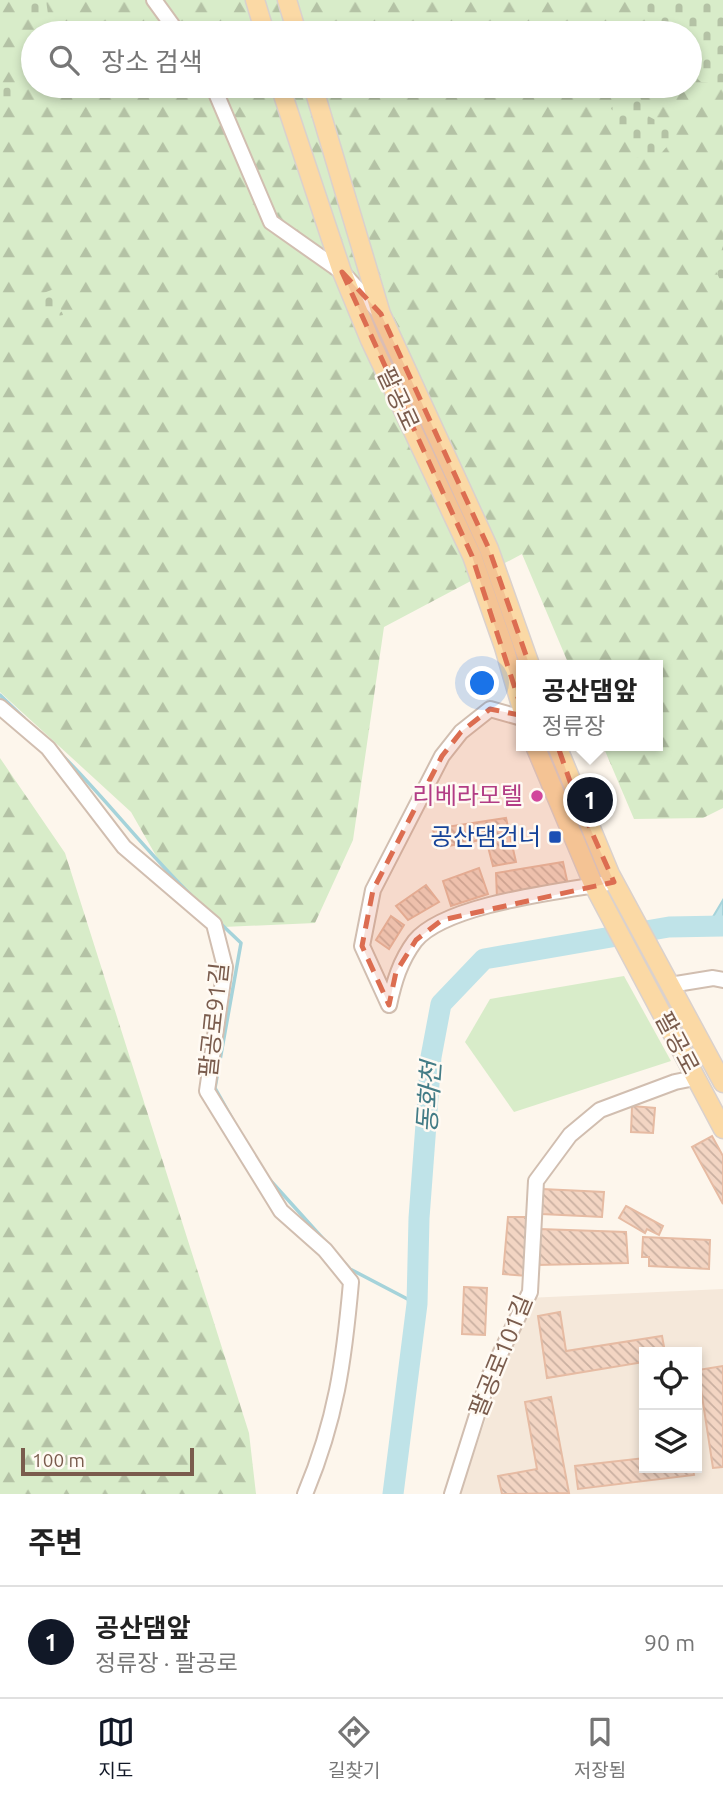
<!DOCTYPE html>
<html lang="ko">
<head>
<meta charset="utf-8">
<style>
  :root { --surface:#fff; --page:#f6f6f6; --text:#222; --muted:#767676; --line:#e0e0e0; --accent:#111827 }
  body { margin:0; font-family:Ubuntu,"Noto Sans KR",sans-serif; background:var(--page); color:var(--text) }
  .controls { position:absolute; right:21px; bottom:21px; display:grid; overflow:hidden; border-radius:0px; box-shadow:0 4px 10px #0003 }
  .controls button { width:63px; height:63px; display:grid; place-items:center; padding:0; border:0; border-bottom:2px solid var(--line); background:var(--surface); color:var(--text); font:35px sans-serif }
  .scale { position:absolute; left:21px; bottom:18px; width:173px; box-sizing:border-box; padding-left:7px; border:4px solid #7a5c4d; border-top:0; font-size:19px; line-height:24px; white-space:nowrap; color:#7a5c4d; -webkit-text-stroke:5px #fffaf3; paint-order:stroke }
  .you { position:absolute; left:483px; top:684px; width:24px; height:24px; margin:-18px; border:5px solid #fff; border-radius:50%; background:#1a73e8; box-shadow:0 0 0 10px #1a73e833 }
  .badge { display:grid; place-items:center; width:46px; height:46px; border-radius:50%; background:var(--accent); color:#fff; font-size:23px; font-weight:700 }
  .pin { position:absolute; translate:-50% -50%; border:4px solid #fff; box-shadow:0 2px 7px #0006 }
  .popup { position:absolute; left:516px; top:660px; width:147px; height:91px; box-sizing:border-box; display:grid; place-content:center; border-radius:0px; background:var(--surface); filter:drop-shadow(0 2px 5px #0005); font-size:23px; white-space:nowrap; color:var(--muted) }
  .popup b { font-size:26px; color:var(--text) }
  .popup::after { content:''; position:absolute; left:50%; top:100%; margin-left:-14px; border:14px solid transparent; border-top-color:var(--surface) }
  .list { margin:0; padding:0; list-style:none }
  h2 { display:flex; justify-content:space-between; align-items:center; height:91px; margin:0; padding:0 28px; font-size:30px }
  h2 small { font-size:23px; font-weight:400; color:var(--muted) }
  .list li { display:grid; grid-template-columns:46px 1fr auto; gap:21px; align-items:center; box-sizing:border-box; height:112px; padding:0 28px; border-top:2px solid var(--line) }
  .list b { display:block; font-size:26px; white-space:nowrap }
  .list p { margin:0; font-size:23px; white-space:nowrap; color:var(--muted) }
  .list em { font-size:23px; font-style:normal; color:var(--muted) }
  .icon { flex:none; width:38px; height:38px; fill:none; stroke:currentColor; stroke-width:2; stroke-linecap:round; stroke-linejoin:round }
  .map { position:relative; flex:none; width:723px; height:1494px; overflow:hidden }
  .search { position:absolute; background:var(--surface); box-shadow:0 4px 10px #0003; left:21px; right:21px; top:21px; height:77px; display:flex; align-items:center; gap:18px; box-sizing:border-box; padding:0 24px; border-radius:38px; color:var(--muted); font-size:26px }
  .sheet { height:203px; background:var(--surface) }
  nav { display:flex; justify-content:space-around; align-items:center; box-sizing:border-box; height:98px; border-top:2px solid var(--line); background:var(--surface); font-size:19px; color:var(--muted) }
  nav a { display:grid; justify-items:center; gap:4px }
  nav .on { color:var(--accent) }
  .map>svg:first-child { display:block }
  .residential { fill:#f5e8da; fill-rule:evenodd }
  .forest { fill:url(#forest-firs); fill-rule:evenodd }
  .cemetery { fill:url(#cemetery-stones) }
  .park { fill:#d8ecc9 }
  .water { fill:#bfe3e8; stroke:#a5d3da; stroke-width:2 }
  .lines { fill:none; stroke-linecap:round; stroke-linejoin:round }
  .stream { stroke:#a5d3da; stroke-width:3.5 }
  .river { stroke:#bfe3e8; stroke-width:21 }
  .building { fill:url(#building-back-hatch); stroke:#e6bba3; stroke-width:2 }
  .minor-casing { stroke:#d1beb0; stroke-width:18 }
  .major-casing { stroke:#dad1cd; stroke-width:21 }
  .minor { stroke:#fff; stroke-width:14 }
  .major { stroke:#fbd9a5; stroke-width:18 }
  .marked { fill:#dc6d51; fill-opacity:0.2; stroke:#dc6d51; stroke-width:5; stroke-dasharray:14 9; stroke-linejoin:round }
  .hotel-dot { fill:#d1479c; stroke:#fffaf3; stroke-width:2.5 }
  .transit-dot { fill:#1a4fb4; stroke:#fffaf3; stroke-width:2.5 }
  .labels { text-anchor:middle; stroke-width:5; stroke-linejoin:round; paint-order:stroke }
  .street-label { font-size:24px; fill:#7a5c4d; stroke:#fffaf3 }
  .hotel-label { font-size:24px; fill:#b23c85; stroke:#fffaf3; text-anchor:end }
  .transit-label { font-size:24px; fill:#164399; stroke:#fffaf3; text-anchor:end }
  .water-label { font-size:26px; font-style:italic; fill:#437c86; stroke:#fffaf3 }
</style>
</head>
<body>
<div class="map">
<svg width="723" height="1494" viewBox="0 0 723 1494">
  <defs>
    <pattern id="forest-firs" width="22" height="20" patternUnits="userSpaceOnUse" patternTransform="scale(1.75)"><rect width="22" height="20" fill="#d8ecc9"/><path d="M5 1l3.5 6h-7zM16 11l3.5 6h-7z" fill="#b4c2a5"/></pattern>
    <pattern id="cemetery-stones" width="16" height="16" patternUnits="userSpaceOnUse" patternTransform="scale(1.75)"><rect width="16" height="16" fill="#d8ecc9"/><path d="M2 7V4a2 2 0 0 1 4 0v3zM10 15v-3a2 2 0 0 1 4 0v3z" fill="#b4c2a5"/></pattern>
    <pattern id="building-back-hatch" width="6" height="6" patternUnits="userSpaceOnUse" patternTransform="scale(1.75)"><rect width="6" height="6" fill="#f3d5c3"/><path d="M-1 5l2 2M0 0l6 6M5-1l2 2" fill="none" stroke="#cab0a1"/></pattern>
  </defs>
  <rect width="100%" height="100%" fill="#fdf6ec"/>
  <path class="residential" d="M723,1289V1494H460L527,1298ZM644,1352H697V1468H644Z"/>
  <path class="forest" d="M0,0H723V808L703,818L634,819L603,746H658V665H569L522,554L384,627L353,840L315,923L223,927L163,868L131,812L0,692ZM33,33H690V86H33Z
    M0,758L65,853L249,1433L256,1494H0Z"/>
  <path class="cemetery" d="M26,0H46L48,14L25,13Z
    M629,0H714L716,7L723,9V84L701,82L690,72V33H646L650,13Z
    M14,87L17,104L0,106V88Z
    M640,97L648,116L672,129L670,143L657,158L635,157L630,140L621,130L611,108L622,101Z
    M723,246V286L715,269Z
    M54,289L63,315L41,319L33,297Z"/>
  <path class="park" d="M624,976L671,1061L514,1112L465,1042L490,999Z"/>
  <path class="water" d="M723,900V934L704,932Z"/>
  <g class="lines">
    <path class="stream" d="M0,695L24,718
      M62,755C108,801 147,853 194,898
      M220,923L241,943L215,1088L233,1120
      M270,1180L326,1242
      M340,1258L350,1269L417,1304"/>
    <path class="river" d="M393,1494L417,1304L419,1218L431,1057L441,1004L484,959L669,927L723,926"/>
  </g>
  <path class="building" d="M506,818L516,862L493,866L486,839L437,848L433,829Z
    M563,862L568,885L497,898L496,873Z
    M479,868L488,894L451,906L443,881Z
    M426,885L439,902L408,920L396,906Z
    M391,916L404,925L389,949L376,940Z
    M632,1106L655,1108L653,1133L631,1132Z
    M712,1136L723,1156V1204L692,1147Z
    M542,1189L604,1192L602,1217L542,1214Z
    M626,1206L663,1226L659,1235L647,1229L645,1233L619,1218Z
    M508,1217H529L527,1276L503,1274Z
    M539,1229L626,1232L628,1263L537,1265Z
    M643,1237L710,1240L709,1269L649,1266V1257H642Z
    M464,1287L487,1288L485,1335L462,1334Z
    M560,1312L566,1351L662,1336L665,1352H644V1362L547,1378L538,1316Z
    M723,1366V1467L713,1468L698,1370Z
    M551,1397L569,1493L502,1494L498,1476L537,1469L525,1402Z
    M644,1458V1468H693L694,1475L578,1489L575,1466Z"/>
  <g class="lines">
    <g class="minor-casing">
      <path id="minor" d="M154,0L178,33
        M213,86L271,222L342,272L379,312
        M0,707L48,748L124,847L214,924L225,967L207,1091L281,1211L325,1250L351,1282C344,1362 336,1420 305,1494
        M522,718L490,709L461,732L442,756L373,890L362,946L389,1005C394,982 400,961 415,941C446,903 565,891 614,882
        M670,985L713,978L723,980
        M452,1494L489,1377L530,1292L536,1181L570,1135L600,1110L675,1082L695,1078"/>
    </g>
    <g class="major-casing">
      <path id="major" d="M255,0L265,33
        M287,0L297,33
        M280,86L342,272L370,340L472,556L504,647L522,709
        M313,86L381,314L489,549L530,665
        M535,746L594,886L723,1129
        M557,746L610,874L723,1083"/>
    </g>
    <use href="#minor" class="minor"/>
    <use href="#major" class="major"/>
  </g>
  <path class="marked" d="M342,272L381,314L489,549L573,790L614,882L442,920L416,940L396,972L389,1005L362,946L373,890L442,756L461,732L490,709L524,716L472,556Z"/>
  <circle class="hotel-dot" cx="537" cy="796" r="7"/>
  <rect class="transit-dot" x="548" y="830" width="14" height="14" rx="3.5"/>
  <g class="labels">
    <g class="street-label">
      <text transform="translate(398 399) rotate(65)" y="8">팔공로</text>
      <text transform="translate(214 1020) rotate(-84)" y="8">팔공로91길</text>
      <text transform="translate(677 1043) rotate(62)" y="8">팔공로</text>
      <text transform="translate(501 1356) rotate(-68)" y="8">팔공로101길</text>
    </g>
    <g class="hotel-label">
      <text x="523" y="804">리베라모텔</text>
    </g>
    <g class="transit-label">
      <text x="541" y="845">공산댐건너</text>
    </g>
    <g class="water-label">
      <text transform="translate(429 1097) rotate(-86)" y="9">동화천</text>
    </g>
  </g>
</svg>
<div class="controls">
<button><svg class="icon" aria-label="locate" viewBox="0 0 24 24"><circle cx="12" cy="12" r="6"/><path d="M12 2v4M12 18v4M2 12h4M18 12h4"/></svg></button>
<button><svg class="icon" aria-label="layers" viewBox="0 0 24 24"><path d="M12 4l9 5-9 5-9-5zM3 14l9 5 9-5"/></svg></button>
</div>
<div class="scale">100 m</div>
<div class="you"></div>
<div class="pin badge" style="left:590px;top:800px">1</div>
<div class="popup"><b>공산댐앞</b>정류장</div>
<div class="search"><svg class="icon" aria-label="search" viewBox="0 0 24 24"><circle cx="10" cy="10" r="6"/><path d="M15 15l6 6"/></svg>장소 검색</div>
</div>
<section class="sheet">
<h2>주변<small></small></h2>
<ul class="list">
<li><span class="badge">1</span><div><b>공산댐앞</b><p>정류장 · 팔공로</p></div><em>90 m</em></li>
</ul>
</section>
<nav>
<a class="on"><svg class="icon" aria-label="map" viewBox="0 0 24 24"><path d="M3 6l6-2 6 2 6-2v14l-6 2-6-2-6 2zM9 4v14M15 6v14"/></svg>지도</a>
<a><svg class="icon" aria-label="directions" viewBox="0 0 24 24"><path d="M12 3l9 9-9 9-9-9zM9 14v-3h6M13 9l2 2-2 2"/></svg>길찾기</a>
<a><svg class="icon" aria-label="saved" viewBox="0 0 24 24"><path d="M7 4h10v16l-5-4-5 4z"/></svg>저장됨</a>
</nav>
</body>
</html>
